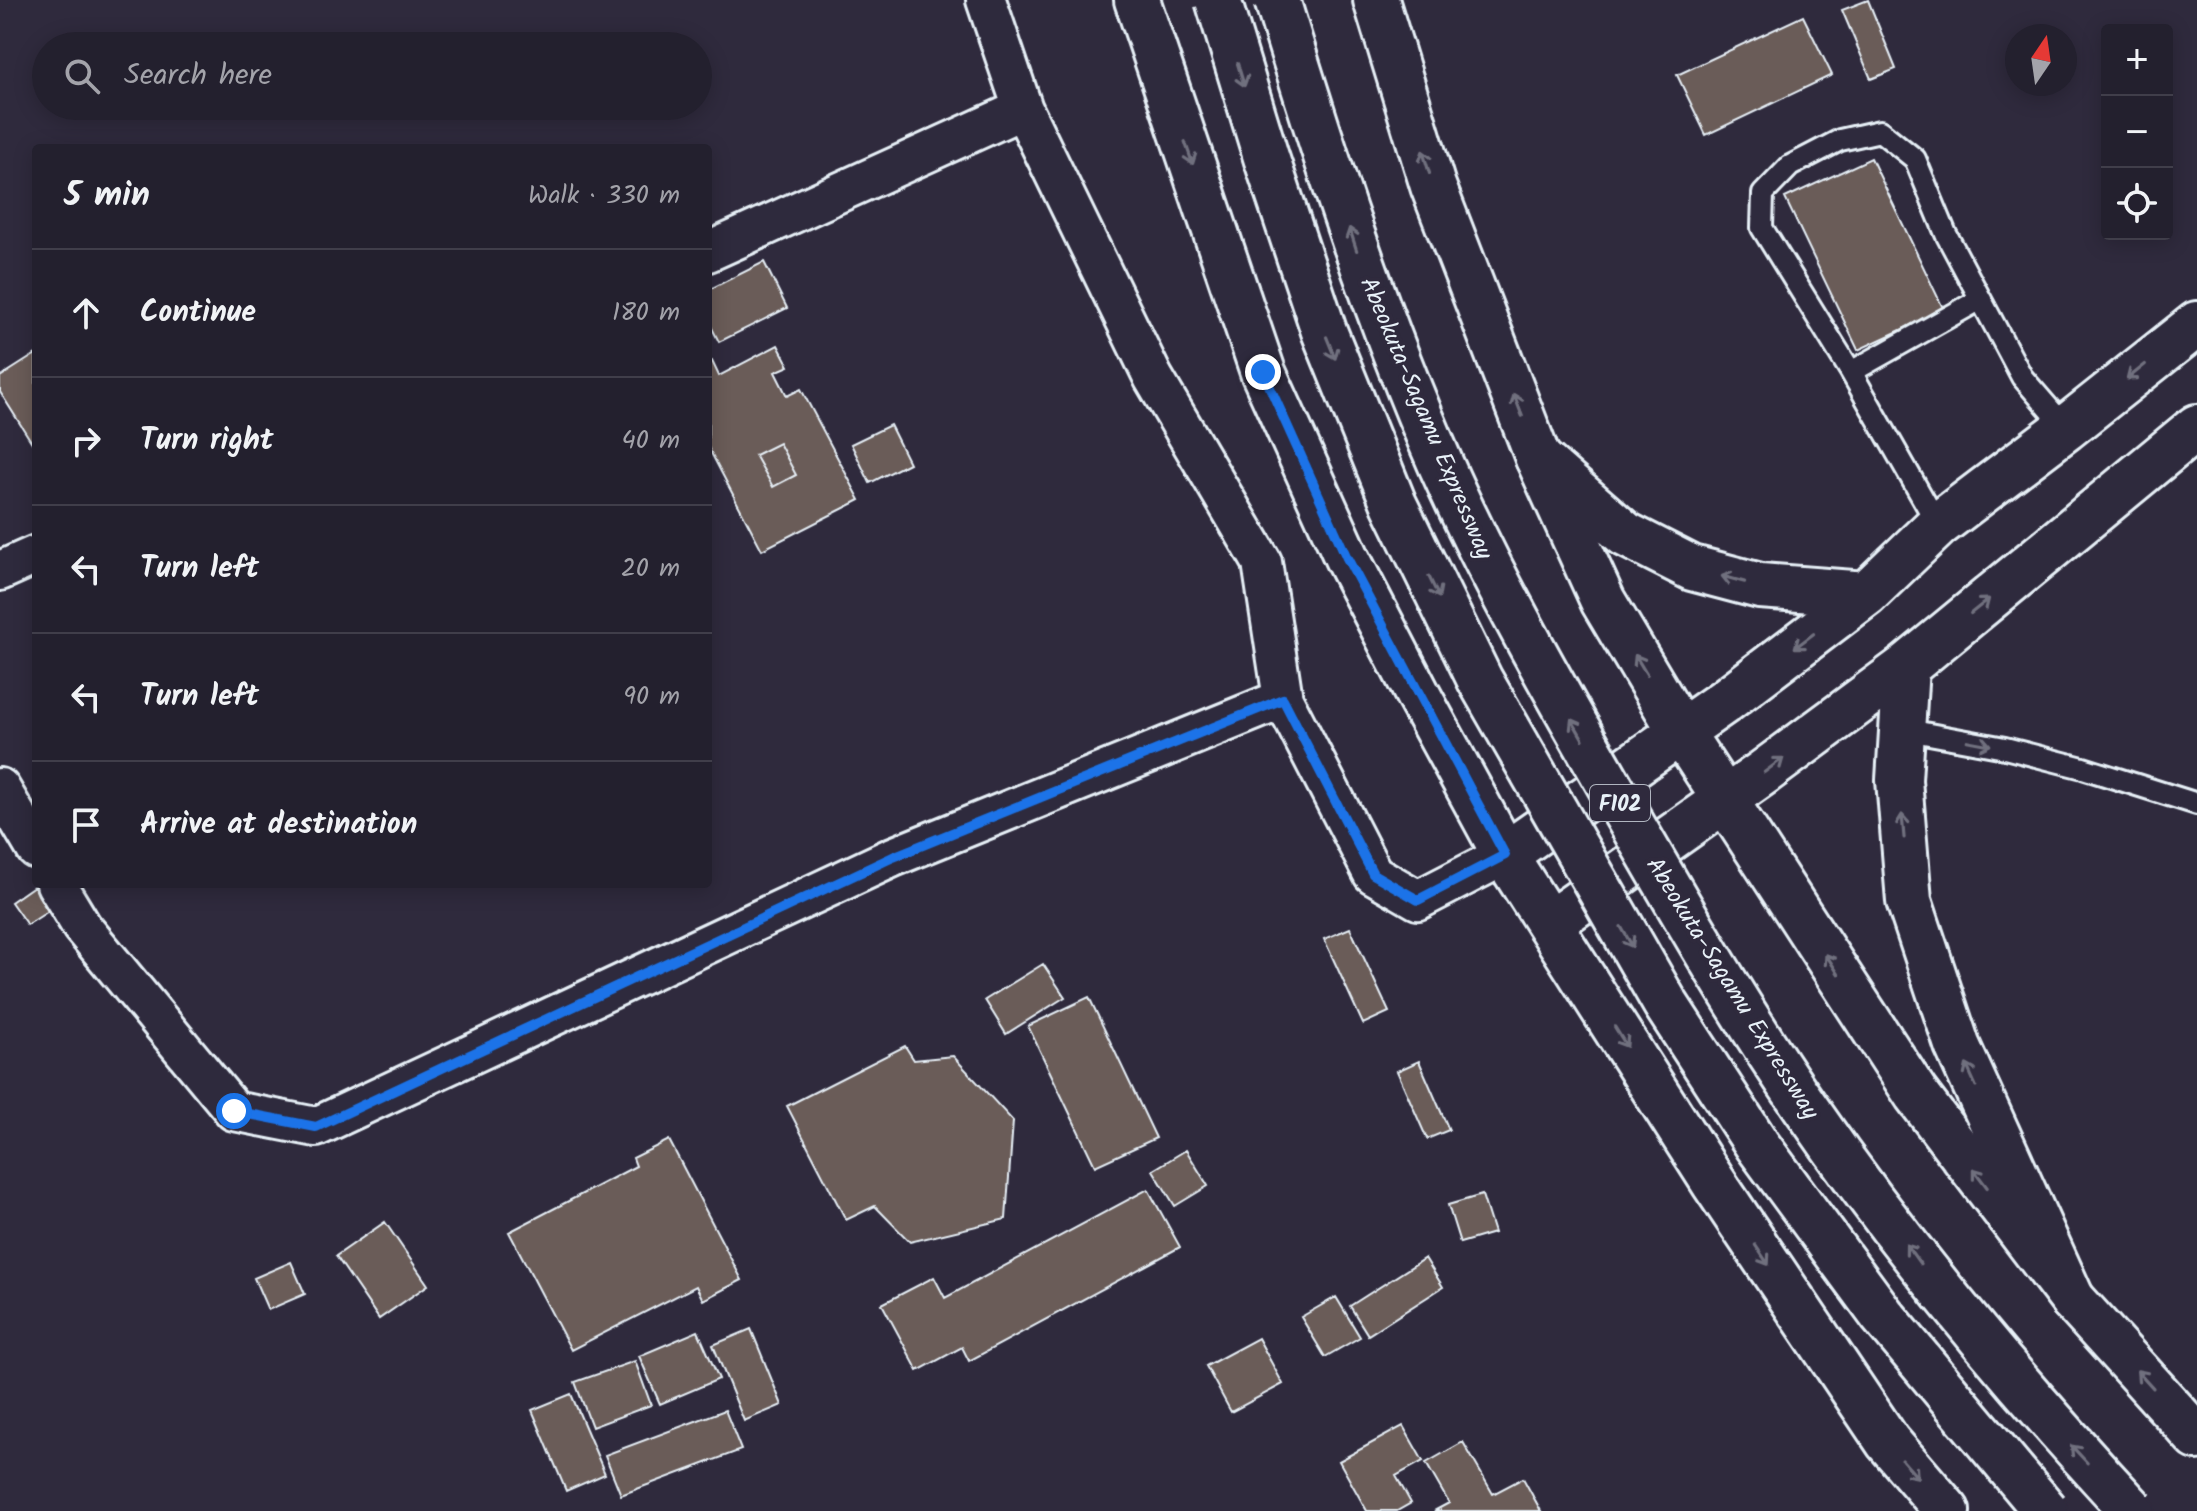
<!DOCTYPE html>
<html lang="en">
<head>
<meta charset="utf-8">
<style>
  :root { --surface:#23202e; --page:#2b2836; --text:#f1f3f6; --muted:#a3a3aa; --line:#403e4a }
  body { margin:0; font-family:Kalam,sans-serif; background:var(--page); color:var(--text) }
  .controls { position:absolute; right:24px; top:24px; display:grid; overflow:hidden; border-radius:8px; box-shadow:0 4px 20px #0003 }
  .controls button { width:72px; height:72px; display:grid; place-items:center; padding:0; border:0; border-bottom:2px solid var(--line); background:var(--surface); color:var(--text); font:40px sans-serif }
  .compass { position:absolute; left:2005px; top:24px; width:72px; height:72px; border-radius:50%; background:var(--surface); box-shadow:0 4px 20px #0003; rotate:13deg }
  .stop { position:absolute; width:24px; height:24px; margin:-18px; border:6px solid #1a73e8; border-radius:50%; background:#fff }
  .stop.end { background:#1a73e8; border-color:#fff; box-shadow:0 2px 8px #0008 }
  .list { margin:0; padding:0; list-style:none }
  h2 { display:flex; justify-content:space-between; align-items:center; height:104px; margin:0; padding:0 32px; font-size:34px }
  h2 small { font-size:26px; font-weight:400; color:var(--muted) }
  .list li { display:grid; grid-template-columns:52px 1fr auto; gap:24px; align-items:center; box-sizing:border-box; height:128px; padding:0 32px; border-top:2px solid var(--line) }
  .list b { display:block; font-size:30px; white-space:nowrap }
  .list em { font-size:26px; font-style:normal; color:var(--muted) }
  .icon { flex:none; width:44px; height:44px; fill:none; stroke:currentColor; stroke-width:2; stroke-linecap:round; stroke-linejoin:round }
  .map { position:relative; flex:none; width:2197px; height:1511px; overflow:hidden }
  .search { position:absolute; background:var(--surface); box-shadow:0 4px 20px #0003; left:32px; top:32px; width:680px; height:88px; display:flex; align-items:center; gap:20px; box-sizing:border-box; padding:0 28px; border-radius:44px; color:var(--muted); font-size:30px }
  .panel { position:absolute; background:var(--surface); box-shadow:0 4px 20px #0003; left:32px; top:144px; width:680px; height:744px; border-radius:8px }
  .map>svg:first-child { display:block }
  .building { fill:#6a5b58; stroke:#e8f1f8; stroke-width:2; fill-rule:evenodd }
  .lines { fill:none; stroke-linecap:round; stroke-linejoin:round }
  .service-casing { stroke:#e8f1f8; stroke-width:26 }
  .minor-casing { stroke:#e8f1f8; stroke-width:44 }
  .primary-casing { stroke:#e8f1f8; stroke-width:50 }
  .trunk-casing { stroke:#e8f1f8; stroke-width:50 }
  .service { stroke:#2f2a3d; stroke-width:20 }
  .minor { stroke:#2f2a3d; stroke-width:38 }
  .primary { stroke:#2f2a3d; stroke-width:44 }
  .trunk { stroke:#2f2a3d; stroke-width:44 }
  .trunk-bridge-casing { stroke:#e8f1f8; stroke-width:50; stroke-linecap:butt }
  .trunk-bridge { stroke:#2f2a3d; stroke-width:44 }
  .oneway { stroke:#70707e }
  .route { stroke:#1a73e8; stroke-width:10 }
  .labels { text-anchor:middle; stroke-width:8; stroke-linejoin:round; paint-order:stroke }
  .shield { fill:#2f2a3d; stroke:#b0b5c0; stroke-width:2 }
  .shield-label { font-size:22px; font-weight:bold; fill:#e8f1f8 }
  .street-label { font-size:24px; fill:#e8f1f8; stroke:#2f2a3d }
</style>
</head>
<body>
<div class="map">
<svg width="2197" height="1511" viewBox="0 0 2197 1511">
  <rect width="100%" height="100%" fill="#2f2a3d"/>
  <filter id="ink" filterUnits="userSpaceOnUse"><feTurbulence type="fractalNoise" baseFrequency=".0125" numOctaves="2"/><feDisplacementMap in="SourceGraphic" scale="16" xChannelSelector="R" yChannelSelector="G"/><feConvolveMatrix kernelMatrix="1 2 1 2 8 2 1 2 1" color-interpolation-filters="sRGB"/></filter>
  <g filter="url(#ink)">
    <path class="building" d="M1868,0L1896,69L1871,79L1842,10Z
      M1803,16L1832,75L1706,135L1677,75Z
      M1871,158L1944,310L1858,350L1785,198Z
      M764,262L787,308L719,342L708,320V290Z
      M778,345L789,366L775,372L787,396L801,389L860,500L762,550L708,447V363L712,361L719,376ZM779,443L796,475L773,487L755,455Z
      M36,354V449L0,392V377Z
      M890,425L909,463L870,483L851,444Z
      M779,443L796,475L773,487L755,455Z
      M34,886L50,910L27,925L11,902Z
      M1350,928L1389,1012L1363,1024L1324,939Z
      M1043,964L1065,997L1006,1034L985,1000Z
      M1089,997L1156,1138L1095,1166L1028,1026Z
      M905,1046L914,1060L953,1056L1013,1121L1006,1219L910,1242L875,1206L846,1220L787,1106Z
      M1419,1061L1449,1130L1427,1139L1397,1071Z
      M669,1140L742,1280L703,1300L696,1286L571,1350L509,1232L636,1166L633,1158Z
      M1186,1150L1208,1186L1175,1206L1153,1170Z
      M1148,1189L1180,1247L969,1361L962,1347L918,1371L882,1304L934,1277L945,1298Z
      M1482,1195L1494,1233L1460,1243L1448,1205Z
      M385,1222L428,1285L379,1319L336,1256Z
      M1425,1258L1443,1287L1368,1335L1350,1306Z
      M291,1262L305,1294L268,1310L254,1278Z
      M1336,1297L1360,1337L1325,1357L1301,1317Z
      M751,1329L782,1405L744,1421L713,1345Z
      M698,1331L719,1379L660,1404L639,1356Z
      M1258,1338L1283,1384L1231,1412L1206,1366Z
      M635,1361L651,1405L592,1427L575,1382Z
      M571,1394L605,1474L566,1491L532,1410Z
      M725,1410L741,1450L621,1495L605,1455Z
      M1403,1426L1423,1461L1396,1476L1411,1503L1397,1511H1367L1339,1461Z
      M1463,1442L1493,1494L1523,1478L1541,1511H1434L1449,1503L1426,1463Z"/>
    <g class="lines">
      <g class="service-casing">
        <path id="service" d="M1851,372L1979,300
          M1938,525L1851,372L1762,228L1763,194L1790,166L1840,140L1880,131L1915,159L1946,234L2022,377L2066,428
          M1902,729L2005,748L2083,768L2197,804"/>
      </g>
      <g class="minor-casing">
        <path id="minor" d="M986,0L1023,109L1153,377L1262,562L1283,699L1373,874L1418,900L1505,855
          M708,252L1023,109
          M0,571L36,555
          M0,788L36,849
          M56,884L82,927L234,1111L316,1127L893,857L1283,699"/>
      </g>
      <g class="primary-casing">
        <path id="primary" d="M1137,0L1263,372L1347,558L1418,695L1505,855L1714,1183L1888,1442L1947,1511
          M1376,0L1433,186L1538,458L1603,601L1681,732L1916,1094L2072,1299L2197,1437"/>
      </g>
      <g class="trunk-casing">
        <path id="trunk" d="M1538,458L1625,534L1692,568L1760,586L1866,594
          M1906,667L1899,780L1909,901L1957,1045L2072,1299
          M1505,855L1725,701L1866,594L1938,525L2066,428L2197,324
          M1550,923L1764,772L1906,667L2197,427"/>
      </g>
      <use href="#service" class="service"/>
      <use href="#minor" class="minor"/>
      <use href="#primary" class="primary"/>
      <use href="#trunk" class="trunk"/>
      <g class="trunk-bridge-casing">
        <path id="trunk-bridge" d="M1218,0L1266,157L1324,331L1394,504L1480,680L1665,1003L1758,1146L1882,1315L2046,1511
          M1277,0C1325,157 1375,314 1441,465C1492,580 1555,690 1618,800C1678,904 1737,1008 1806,1108C1904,1251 2015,1384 2133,1511"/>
      </g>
      <use href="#trunk-bridge" class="trunk-bridge"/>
    </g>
    <defs><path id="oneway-shaft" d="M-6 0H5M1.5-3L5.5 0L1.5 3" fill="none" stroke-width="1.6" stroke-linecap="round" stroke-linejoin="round" transform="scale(2)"/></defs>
    <g class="oneway">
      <use href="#oneway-shaft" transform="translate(1241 75) rotate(73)"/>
      <use href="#oneway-shaft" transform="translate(1189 153) rotate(71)"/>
      <use href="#oneway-shaft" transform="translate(1426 162) rotate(-107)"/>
      <use href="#oneway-shaft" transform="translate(1353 239) rotate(-108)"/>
      <use href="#oneway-shaft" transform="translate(1331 348) rotate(68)"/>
      <use href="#oneway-shaft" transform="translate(2136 372) rotate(141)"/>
      <use href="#oneway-shaft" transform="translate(1518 405) rotate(-111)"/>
      <use href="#oneway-shaft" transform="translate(1733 579) rotate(-165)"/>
      <use href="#oneway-shaft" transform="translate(1434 587) rotate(64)"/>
      <use href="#oneway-shaft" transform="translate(1980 606) rotate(-39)"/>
      <use href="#oneway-shaft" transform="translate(1804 641) rotate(143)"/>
      <use href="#oneway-shaft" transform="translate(1641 665) rotate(-121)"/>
      <use href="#oneway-shaft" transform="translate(1577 729) rotate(-120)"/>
      <use href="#oneway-shaft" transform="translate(1979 743) rotate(11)"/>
      <use href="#oneway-shaft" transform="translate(1774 765) rotate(-37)"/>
      <use href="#oneway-shaft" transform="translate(1903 826) rotate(-95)"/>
      <use href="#oneway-shaft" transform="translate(1627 937) rotate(60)"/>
      <use href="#oneway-shaft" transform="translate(1832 964) rotate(-123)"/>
      <use href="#oneway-shaft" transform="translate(1621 1037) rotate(58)"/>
      <use href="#oneway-shaft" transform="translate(1971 1075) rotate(-114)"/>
      <use href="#oneway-shaft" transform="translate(1980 1178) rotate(-127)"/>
      <use href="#oneway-shaft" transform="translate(1913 1254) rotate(-126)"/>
      <use href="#oneway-shaft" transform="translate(1762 1255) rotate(56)"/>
      <use href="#oneway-shaft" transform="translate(2145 1379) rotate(-132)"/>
      <use href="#oneway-shaft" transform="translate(2079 1454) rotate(-133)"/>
      <use href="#oneway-shaft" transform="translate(1910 1469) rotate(49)"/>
    </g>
  </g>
  <g class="lines" filter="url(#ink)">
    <path class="route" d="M234,1111L316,1127L893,857L1283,699L1373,874L1418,900L1505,855L1347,558L1263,372"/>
  </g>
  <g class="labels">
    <rect class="shield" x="1590" y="785" width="60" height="36" rx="6"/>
    <g class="shield-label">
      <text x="1620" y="811">F102</text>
    </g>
    <g class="street-label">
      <text transform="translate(1427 418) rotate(67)" y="8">Abeokuta-Sagamu Expressway</text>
      <text transform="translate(1733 988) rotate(58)" y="8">Abeokuta-Sagamu Expressway</text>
    </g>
  </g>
</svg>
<div class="controls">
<button>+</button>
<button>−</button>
<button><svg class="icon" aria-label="locate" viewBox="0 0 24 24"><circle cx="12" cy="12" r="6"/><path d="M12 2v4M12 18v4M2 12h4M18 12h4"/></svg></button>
</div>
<svg class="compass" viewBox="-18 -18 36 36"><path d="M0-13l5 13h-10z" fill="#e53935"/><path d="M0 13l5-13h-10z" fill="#a3a3aa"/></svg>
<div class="stop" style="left:234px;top:1111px"></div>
<div class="stop end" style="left:1263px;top:372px"></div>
<div class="search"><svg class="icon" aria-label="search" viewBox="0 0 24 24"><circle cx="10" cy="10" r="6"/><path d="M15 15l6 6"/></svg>Search here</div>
<section class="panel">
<h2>5 min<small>Walk · 330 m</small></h2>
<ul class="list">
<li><svg class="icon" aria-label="ahead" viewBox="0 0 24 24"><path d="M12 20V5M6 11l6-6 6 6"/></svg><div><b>Continue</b></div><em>180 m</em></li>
<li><svg class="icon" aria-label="right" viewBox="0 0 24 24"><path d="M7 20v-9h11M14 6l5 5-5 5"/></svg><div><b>Turn right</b></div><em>40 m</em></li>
<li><svg class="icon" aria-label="left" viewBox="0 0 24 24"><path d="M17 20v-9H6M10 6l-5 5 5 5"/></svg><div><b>Turn left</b></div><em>20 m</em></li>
<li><svg class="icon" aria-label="left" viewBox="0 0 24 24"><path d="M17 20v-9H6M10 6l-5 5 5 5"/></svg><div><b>Turn left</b></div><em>90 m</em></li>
<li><svg class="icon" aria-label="arrive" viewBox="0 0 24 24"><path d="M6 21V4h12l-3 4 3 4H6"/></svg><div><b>Arrive at destination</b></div></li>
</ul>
</section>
</div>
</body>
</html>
